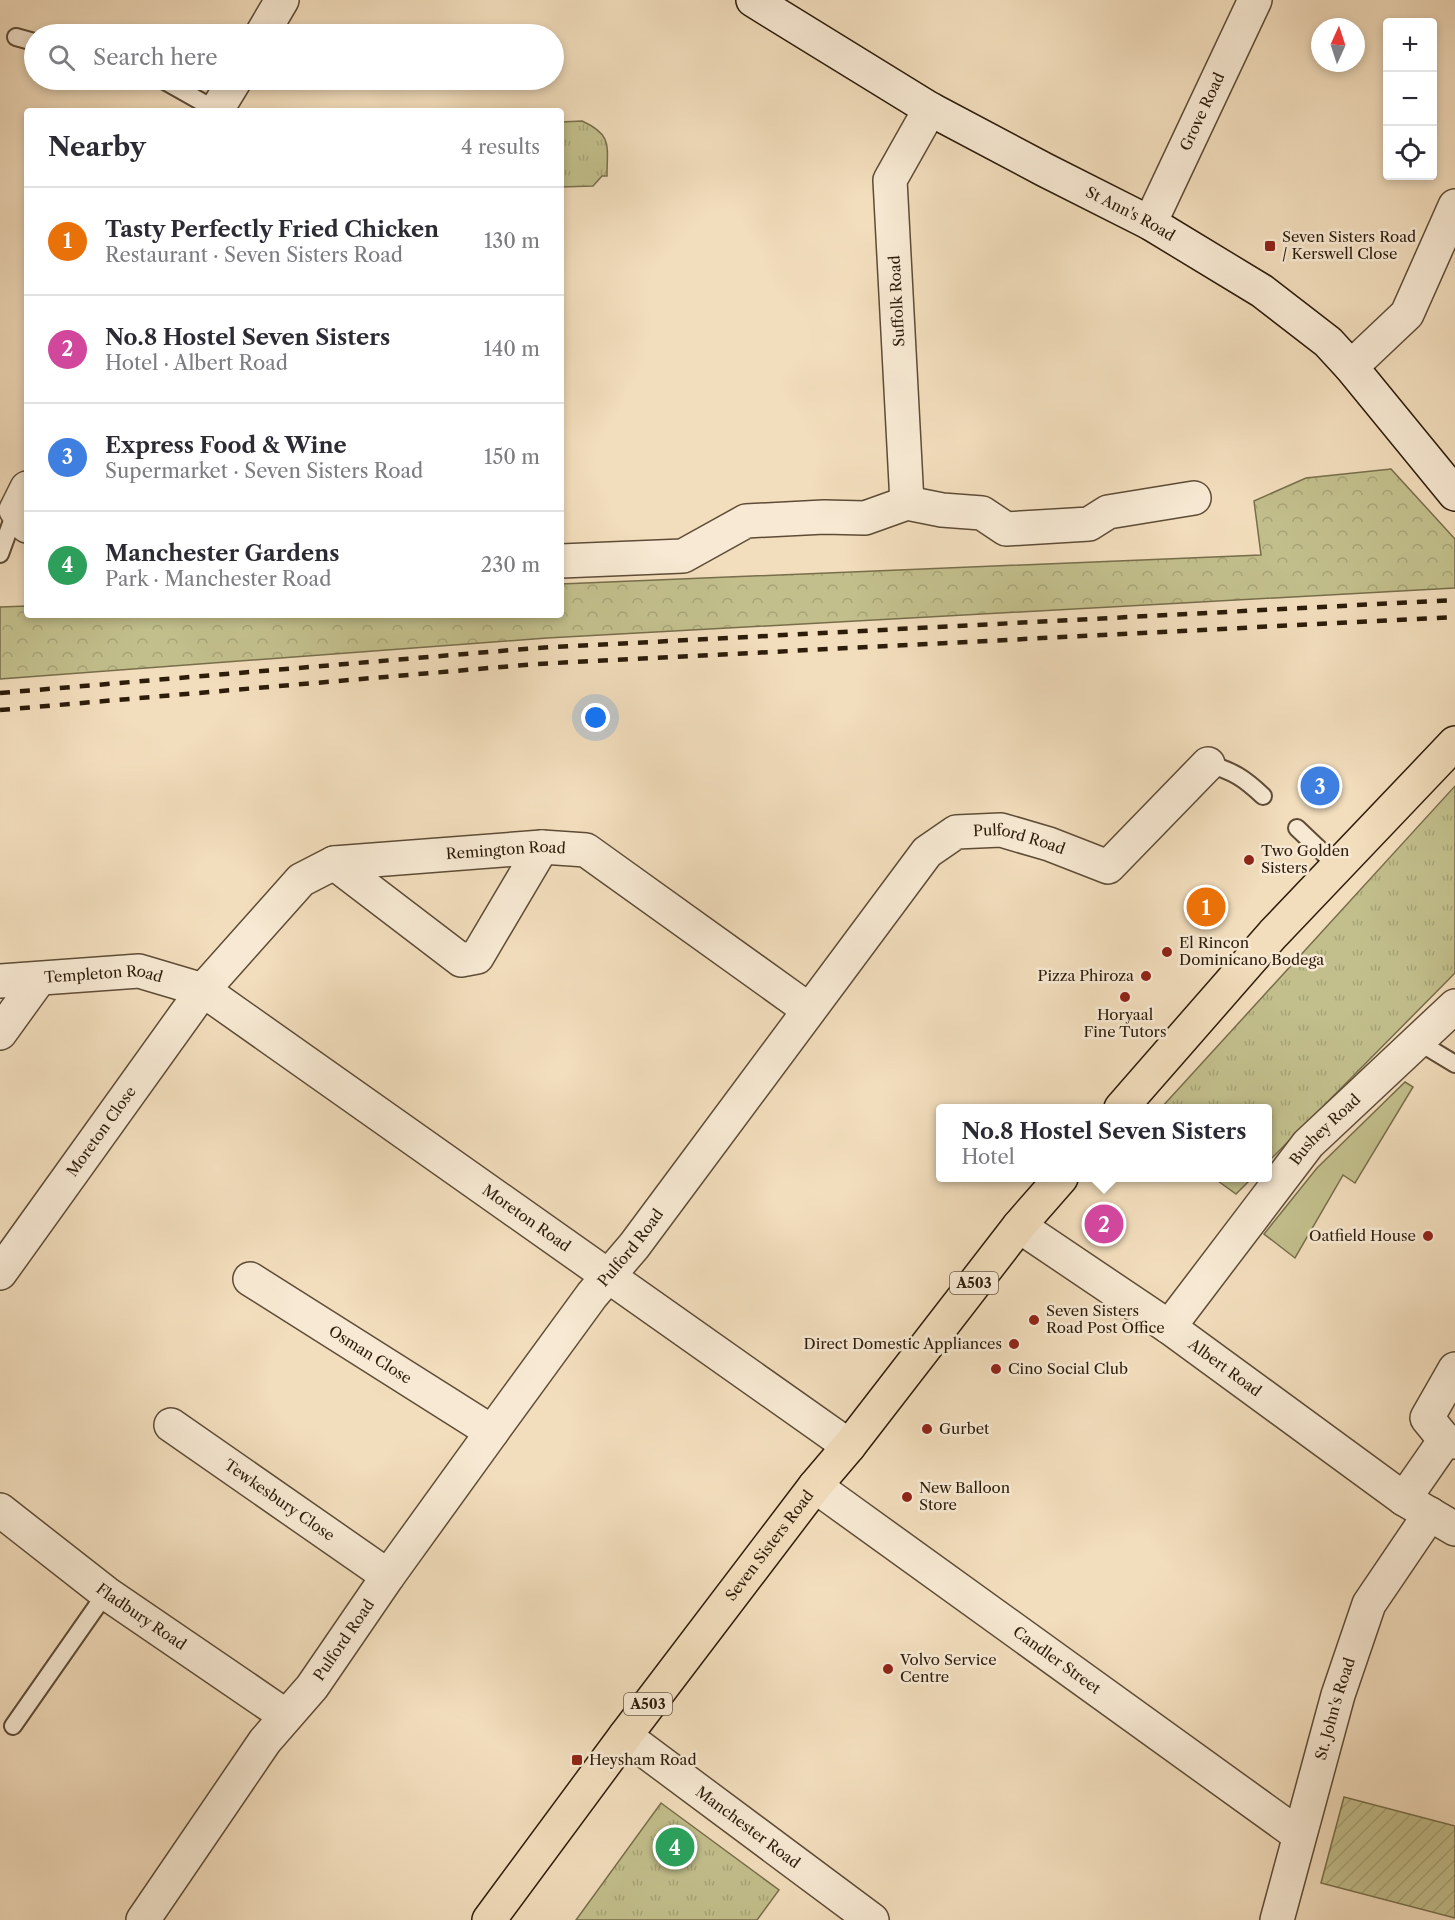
<!DOCTYPE html>
<html lang="en">
<head>
<meta charset="utf-8">
<style>
  :root { --surface:#fff; --page:#f7f7f7; --text:#2b2b33; --muted:#7c7c81; --line:#e1e1e2; --accent:#2563eb }
  body { margin:0; font-family:"Libre Caslon Text",serif; background:var(--page); color:var(--text) }
  .controls { position:absolute; right:18px; top:18px; display:grid; overflow:hidden; border-radius:6px; box-shadow:0 3px 9px #0003 }
  .controls button { width:54px; height:54px; display:grid; place-items:center; padding:0; border:0; border-bottom:2px solid var(--line); background:var(--surface); color:var(--text); font:30px sans-serif }
  .compass { position:absolute; left:1311px; top:18px; width:54px; height:54px; border-radius:50%; background:var(--surface); box-shadow:0 3px 9px #0003; rotate:3deg }
  .you { position:absolute; left:596px; top:718px; width:21px; height:21px; margin:-15px; border:4px solid #fff; border-radius:50%; background:#1a73e8; box-shadow:0 0 0 9px #1a73e833 }
  .badge { display:grid; place-items:center; width:39px; height:39px; border-radius:50%; background:var(--accent); color:#fff; font-size:20px; font-weight:700 }
  .pin { position:absolute; translate:-50% -50%; border:3px solid #fff; box-shadow:0 2px 6px #0006 }
  .popup { position:absolute; left:936px; top:1104px; width:336px; height:78px; box-sizing:border-box; display:grid; place-content:center; border-radius:6px; background:var(--surface); filter:drop-shadow(0 2px 4px #0005); font-size:20px; white-space:nowrap; color:var(--muted) }
  .popup b { font-size:22px; color:var(--text) }
  .popup::after { content:''; position:absolute; left:50%; top:100%; margin-left:-12px; border:12px solid transparent; border-top-color:var(--surface) }
  .list { margin:0; padding:0; list-style:none }
  h2 { display:flex; justify-content:space-between; align-items:center; height:78px; margin:0; padding:0 24px; font-size:26px }
  h2 small { font-size:20px; font-weight:400; color:var(--muted) }
  .list li { display:grid; grid-template-columns:39px 1fr auto; gap:18px; align-items:center; box-sizing:border-box; height:108px; padding:0 24px; border-top:2px solid var(--line) }
  .list b { display:block; font-size:22px; white-space:nowrap }
  .list p { margin:0; font-size:20px; white-space:nowrap; color:var(--muted) }
  .list em { font-size:20px; font-style:normal; color:var(--muted) }
  .icon { flex:none; width:33px; height:33px; fill:none; stroke:currentColor; stroke-width:2; stroke-linecap:round; stroke-linejoin:round }
  .map { position:relative; flex:none; width:1455px; height:1920px; overflow:hidden }
  .search { position:absolute; background:var(--surface); box-shadow:0 3px 9px #0003; left:24px; top:24px; width:540px; height:66px; display:flex; align-items:center; gap:15px; box-sizing:border-box; padding:0 21px; border-radius:33px; color:var(--muted); font-size:22px }
  .panel { position:absolute; background:var(--surface); box-shadow:0 3px 9px #0003; left:24px; top:108px; width:540px; height:510px; border-radius:6px }
  .map>svg:first-child { display:block }
  .grass { fill:#c2bf8c; stroke:#786e4b; stroke-width:1.5 }
  .forest { fill:url(#forest-crowns); stroke:#786e4b; stroke-width:1.5 }
  .park { fill:url(#park-tufts); stroke:#786e4b; stroke-width:1.5 }
  .garden { fill:url(#garden-furrows); stroke:#786e4b; stroke-width:1.5 }
  .lines { fill:none; stroke-linecap:round; stroke-linejoin:round }
  .service-casing { stroke:#5e4c36; stroke-width:20 }
  .minor-casing { stroke:#5e4c36; stroke-width:36 }
  .secondary-casing { stroke:#2d1c0a; stroke-width:36 }
  .trunk-casing { stroke:#2d1c0a; stroke-width:36 }
  .service { stroke:#f7e9d3; stroke-width:16 }
  .minor { stroke:#f7e9d3; stroke-width:33 }
  .secondary { stroke:#f7e9d3; stroke-width:33 }
  .trunk { stroke:#f2ddbc; stroke-width:33 }
  .rail { stroke:#2d1c0a; stroke-width:4.5; stroke-dasharray:10 10; stroke-linecap:butt }
  .poi-dot { fill:#8f2418; stroke:#f7e9d3; stroke-width:2 }
  .labels { text-anchor:middle; stroke-width:5; stroke-linejoin:round; paint-order:stroke }
  .shield { fill:#f7e9d3; stroke:#6a5a46; stroke-width:1.5 }
  .shield-label { font-size:14px; font-weight:bold; fill:#2d1c0a }
  .street-label { font-size:15px; fill:#2d1c0a; stroke:#f7e9d3 }
  .poi-label { font-size:15px; fill:#2d1c0a; stroke:#f7e9d3; text-anchor:start }
</style>
</head>
<body>
<div class="map">
<svg width="1455" height="1920" viewBox="0 0 1455 1920">
  <defs>
    <pattern id="forest-crowns" width="20" height="18" patternUnits="userSpaceOnUse" patternTransform="scale(1.5)"><rect width="20" height="18" fill="#c2bf8c"/><path d="M2 6a3 3 0 1 1 6 0M12 15a3 3 0 1 1 6 0" fill="none" stroke="#a7a477"/></pattern>
    <pattern id="park-tufts" width="24" height="20" patternUnits="userSpaceOnUse" patternTransform="scale(1.5)"><rect width="24" height="20" fill="#c2bf8c"/><path d="M3 7l-1-3M5 7V3M7 7l1-3M15 17l-1-3M17 17v-4M19 17l1-3" fill="none" stroke="#a7a477"/></pattern>
    <pattern id="garden-furrows" width="10" height="10" patternUnits="userSpaceOnUse" patternTransform="scale(1.5)"><rect width="10" height="10" fill="#c2bf8c"/><path d="M-1 1l2-2M0 10L10 0M9 11l2-2" fill="none" stroke="#a7a477"/></pattern>
  </defs>
  <rect width="100%" height="100%" fill="#f2ddbc"/>
  <filter id="stains"><feTurbulence type="fractalNoise" baseFrequency=".00333" numOctaves="4"/><feColorMatrix values="0 0 0 0 .2 0 0 0 0 .09 0 0 0 0 .02 0 0 0 .5 -.17"/></filter>
  <radialGradient id="worn" r=".72"><stop offset=".6" stop-color="#630" stop-opacity="0"/><stop offset="1" stop-color="#630" stop-opacity=".3"/></radialGradient>
  <path class="grass" d="M1405,1082L1413,1087L1355,1183L1343,1175L1295,1258L1264,1234L1317,1168Z"/>
  <path class="forest" d="M1391,469L1455,539V588L547,638L0,679V607L27,606V615H561V584L1261,555L1254,501L1306,478Z"/>
  <path class="park" d="M582,121C613,135 607,146 607,176H602L593,186L561,187V122Z
    M1455,786V973L1268,1162V1108H1161Z
    M1214,1178H1252L1236,1194Z
    M661,1803L779,1890L757,1920H576Z"/>
  <path class="garden" d="M1344,1797L1455,1826V1918L1321,1883Z"/>
  <g class="lines">
    <g class="service-casing">
      <path id="service" d="M16,37L34,42
        M163,80L216,110
        M0,554L16,510
        M1208,764C1233,771 1244,778 1263,796
        M1297,828L1337,866
        M1417,1041L1455,1064
        M13,1726L106,1593"/>
    </g>
    <g class="minor-casing">
      <g id="minor">
        <path d="M262,34L282,0"/>
        <path d="M216,111L235,80"/>
        <path id="s1" d="M1150,223L1255,0"/>
        <path d="M1351,367L1407,314L1455,206"/>
        <path d="M27,488L16,510L27,526"/>
        <path d="M907,503L890,180L930,109"/>
        <path d="M561,561L683,556L746,521L824,517L865,518L907,503L942,510L982,513L1006,529L1089,524L1108,512L1194,498"/>
        <path d="M334,863L461,960L477,957L542,847"/>
        <path id="s2" d="M0,981L139,971L203,990L849,1446"/>
        <path d="M0,1033L39,979"/>
        <path id="s3" d="M1019,1226L1169,1327L1404,1499L1455,1529"/>
        <path id="s4" d="M0,1273L203,990L301,880L334,863L542,847L586,850L809,1010"/>
        <path id="s5" d="M250,1279L492,1432"/>
        <path id="s6" d="M1169,1327L1308,1144L1455,1006"/>
        <path d="M1455,1369L1427,1418L1445,1440L1455,1442"/>
        <path id="s7" d="M171,1425L388,1576"/>
        <path id="s8" d="M815,1486L1299,1835"/>
        <path d="M1404,1499L1445,1440"/>
        <path id="s9" d="M0,1510L106,1593L286,1716"/>
        <path id="s10" d="M625,1736L872,1920"/>
        <path id="s11" d="M143,1920L265,1741L312,1687L388,1576L492,1432L592,1295L634,1246L927,852L956,832L1001,830L1049,844L1108,867L1208,764"/>
        <path id="s12" d="M1277,1920L1338,1695L1369,1604L1430,1514"/>
      </g>
    </g>
    <g class="secondary-casing">
      <g id="secondary">
        <path id="s13" d="M753,0L930,109L1045,170L1150,223L1262,291L1328,342L1351,367L1455,494"/>
      </g>
    </g>
    <g class="trunk-casing">
      <g id="trunk">
        <path d="M1121,1108L1273,934L1455,743"/>
        <path id="s14" d="M489,1920L625,1736L815,1486L849,1446L1019,1226L1061,1178"/>
      </g>
    </g>
    <use href="#service" class="service"/>
    <use href="#minor" class="minor"/>
    <use href="#secondary" class="secondary"/>
    <use href="#trunk" class="trunk"/>
    <path class="rail" d="M0,693L536,648L1455,600
      M0,710L536,664L1455,617"/>
  </g>
  <g class="poi-dot">
    <rect x="1264" y="240" width="12" height="12" rx="3"/>
    <circle cx="1249" cy="860" r="6"/>
    <circle cx="1167" cy="952" r="6"/>
    <circle cx="1146" cy="976" r="6"/>
    <circle cx="1125" cy="997" r="6"/>
    <circle cx="1428" cy="1236" r="6"/>
    <circle cx="1034" cy="1320" r="6"/>
    <circle cx="1014" cy="1344" r="6"/>
    <circle cx="996" cy="1369" r="6"/>
    <circle cx="927" cy="1429" r="6"/>
    <circle cx="907" cy="1497" r="6"/>
    <circle cx="888" cy="1669" r="6"/>
    <rect x="571" y="1754" width="12" height="12" rx="3"/>
  </g>
  <g class="labels">
    <g class="shield">
      <rect x="950" y="1272" width="48" height="22" rx="4.5"/>
      <rect x="624" y="1693" width="48" height="22" rx="4.5"/>
    </g>
    <g class="shield-label">
      <text x="974" y="1288">A503</text>
      <text x="648" y="1709">A503</text>
    </g>
    <g class="street-label">
      <text dy="5" stroke="none"><textPath href="#s1" startOffset="123">Grove Road</textPath></text>
      <text dy="5" stroke="none"><textPath href="#s13" startOffset="434">St Ann's Road</textPath></text>
      <text transform="translate(897 301) rotate(-93)" y="5">Suffolk Road</text>
      <text dy="5" stroke="none"><textPath href="#s11" startOffset="1425">Pulford Road</textPath></text>
      <text dy="5" stroke="none"><textPath href="#s4" startOffset="705">Remington Road</textPath></text>
      <text dy="5" stroke="none"><textPath href="#s2" startOffset="104">Templeton Road</textPath></text>
      <text dy="5" stroke="none"><textPath href="#s4" startOffset="174">Moreton Close</textPath></text>
      <text dy="5" stroke="none"><textPath href="#s6" startOffset="252">Bushey Road</textPath></text>
      <text dy="5" stroke="none"><textPath href="#s2" startOffset="602">Moreton Road</textPath></text>
      <text dy="5" stroke="none"><textPath href="#s11" startOffset="831">Pulford Road</textPath></text>
      <text dy="5" stroke="none"><textPath href="#s5" startOffset="142">Osman Close</textPath></text>
      <text dy="5" stroke="none"><textPath href="#s3" startOffset="250">Albert Road</textPath></text>
      <text dy="5" stroke="none"><textPath href="#s7" startOffset="132">Tewkesbury Close</textPath></text>
      <text dy="5" stroke="none"><textPath href="#s14" startOffset="468">Seven Sisters Road</textPath></text>
      <text dy="5" stroke="none"><textPath href="#s9" startOffset="177">Fladbury Road</textPath></text>
      <text dy="5" stroke="none"><textPath href="#s11" startOffset="345">Pulford Road</textPath></text>
      <text dy="5" stroke="none"><textPath href="#s8" startOffset="298">Candler Street</textPath></text>
      <text dy="5" stroke="none"><textPath href="#s12" startOffset="219">St. John's Road</textPath></text>
      <text dy="5" stroke="none"><textPath href="#s10" startOffset="153">Manchester Road</textPath></text>
    </g>
    <g class="poi-label">
      <text x="1282" y="242">Seven Sisters Road<tspan x="1282" dy="17">/ Kerswell Close</tspan></text>
      <text x="1261" y="856">Two Golden<tspan x="1261" dy="17">Sisters</tspan></text>
      <text x="1179" y="948">El Rincon<tspan x="1179" dy="17">Dominicano Bodega</tspan></text>
      <text x="1134" y="981" text-anchor="end">Pizza Phiroza</text>
      <text x="1125" y="1020" text-anchor="middle">Horyaal<tspan x="1125" dy="17">Fine Tutors</tspan></text>
      <text x="1416" y="1241" text-anchor="end">Oatfield House</text>
      <text x="1046" y="1316">Seven Sisters<tspan x="1046" dy="17">Road Post Office</tspan></text>
      <text x="1002" y="1349" text-anchor="end">Direct Domestic Appliances</text>
      <text x="1008" y="1374">Cino Social Club</text>
      <text x="939" y="1434">Gurbet</text>
      <text x="919" y="1493">New Balloon<tspan x="919" dy="17">Store</tspan></text>
      <text x="900" y="1665">Volvo Service<tspan x="900" dy="17">Centre</tspan></text>
      <text x="589" y="1765">Heysham Road</text>
    </g>
  </g>
  <rect width="100%" height="100%" filter="url(#stains)"/>
  <rect width="100%" height="100%" fill="url(#worn)"/>
</svg>
<div class="controls">
<button>+</button>
<button>−</button>
<button><svg class="icon" aria-label="locate" viewBox="0 0 24 24"><circle cx="12" cy="12" r="6"/><path d="M12 2v4M12 18v4M2 12h4M18 12h4"/></svg></button>
</div>
<svg class="compass" viewBox="-18 -18 36 36"><path d="M0-13l5 13h-10z" fill="#e53935"/><path d="M0 13l5-13h-10z" fill="#7c7c81"/></svg>
<div class="you"></div>
<div class="pin badge" style="left:1206px;top:907px;background:#e8710a">1</div>
<div class="pin badge" style="left:1104px;top:1224px;background:#d1479c">2</div>
<div class="popup"><b>No.8 Hostel Seven Sisters</b>Hotel</div>
<div class="pin badge" style="left:1320px;top:786px;background:#3f7fe0">3</div>
<div class="pin badge" style="left:675px;top:1847px;background:#2e9e5b">4</div>
<div class="search"><svg class="icon" aria-label="search" viewBox="0 0 24 24"><circle cx="10" cy="10" r="6"/><path d="M15 15l6 6"/></svg>Search here</div>
<section class="panel">
<h2>Nearby<small>4 results</small></h2>
<ul class="list">
<li><span class="badge" style="background:#e8710a">1</span><div><b>Tasty Perfectly Fried Chicken</b><p>Restaurant · Seven Sisters Road</p></div><em>130 m</em></li>
<li><span class="badge" style="background:#d1479c">2</span><div><b>No.8 Hostel Seven Sisters</b><p>Hotel · Albert Road</p></div><em>140 m</em></li>
<li><span class="badge" style="background:#3f7fe0">3</span><div><b>Express Food &amp; Wine</b><p>Supermarket · Seven Sisters Road</p></div><em>150 m</em></li>
<li><span class="badge" style="background:#2e9e5b">4</span><div><b>Manchester Gardens</b><p>Park · Manchester Road</p></div><em>230 m</em></li>
</ul>
</section>
</div>
</body>
</html>
